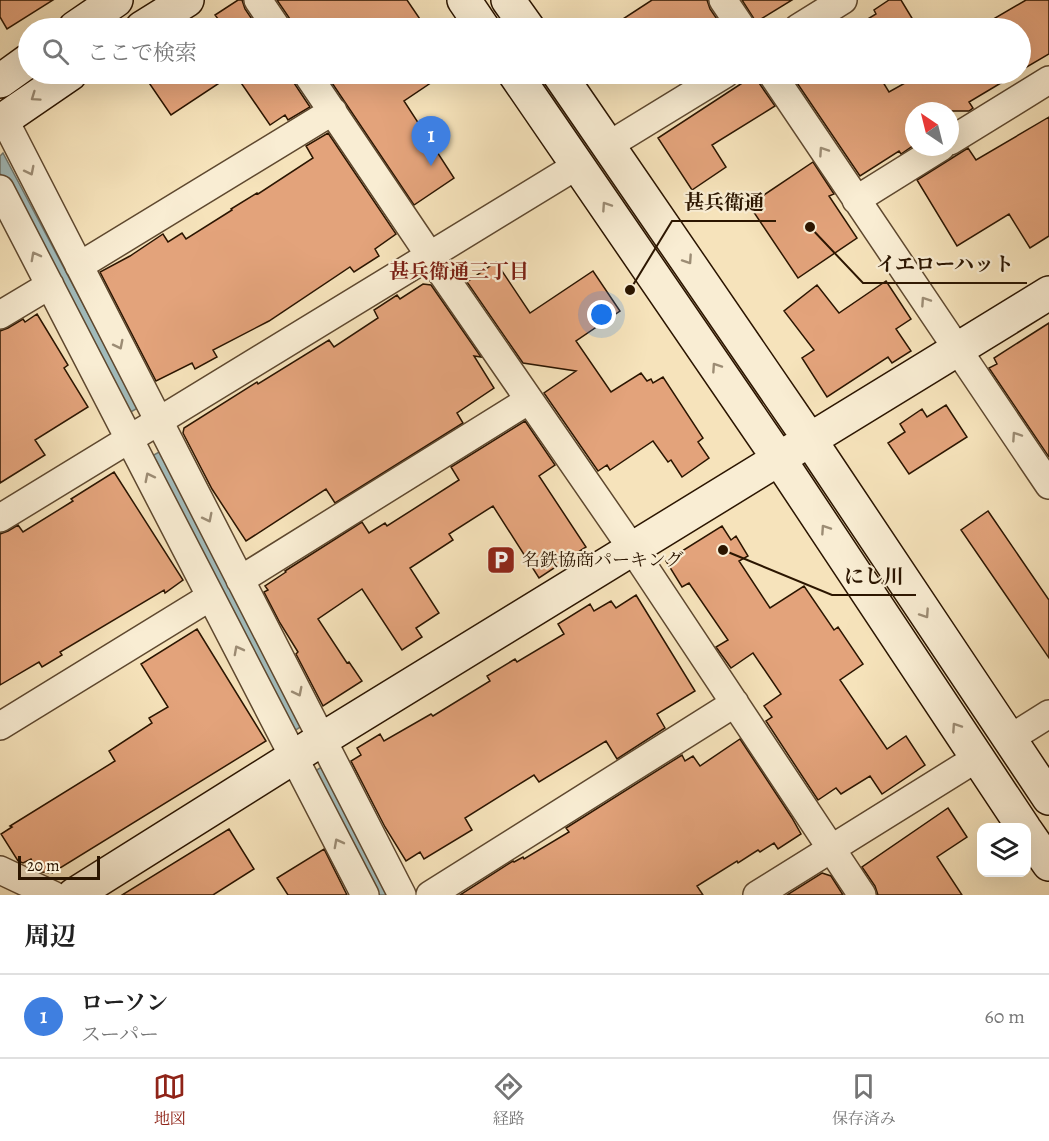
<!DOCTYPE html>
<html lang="ja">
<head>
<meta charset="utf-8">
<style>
  :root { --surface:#fff; --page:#f2f2f2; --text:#222; --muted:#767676; --line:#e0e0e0; --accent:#8f2418 }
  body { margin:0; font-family:Alegreya,"Noto Serif JP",serif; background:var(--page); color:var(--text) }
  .controls { position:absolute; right:18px; bottom:18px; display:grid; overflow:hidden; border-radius:12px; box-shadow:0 6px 24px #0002 }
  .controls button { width:54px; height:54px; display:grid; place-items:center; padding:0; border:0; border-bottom:2px solid var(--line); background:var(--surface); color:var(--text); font:30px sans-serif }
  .compass { position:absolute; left:905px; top:102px; width:54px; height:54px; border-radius:50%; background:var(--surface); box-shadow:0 6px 24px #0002; rotate:325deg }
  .scale { position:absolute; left:18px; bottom:15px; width:82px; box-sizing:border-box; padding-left:6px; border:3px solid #2b1500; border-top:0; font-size:16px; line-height:21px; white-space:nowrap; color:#2b1500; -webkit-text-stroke:4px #f9edd3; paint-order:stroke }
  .you { position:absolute; left:602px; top:315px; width:21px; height:21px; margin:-15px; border:4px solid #fff; border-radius:50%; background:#1a73e8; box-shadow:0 0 0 9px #1a73e833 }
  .badge { display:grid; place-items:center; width:39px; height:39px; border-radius:50%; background:var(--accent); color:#fff; font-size:20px; font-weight:700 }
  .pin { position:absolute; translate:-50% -50px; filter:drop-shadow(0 2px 3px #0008) }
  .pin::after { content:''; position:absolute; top:32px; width:21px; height:18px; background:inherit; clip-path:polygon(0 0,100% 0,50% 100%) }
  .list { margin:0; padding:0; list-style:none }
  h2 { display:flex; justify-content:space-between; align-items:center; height:78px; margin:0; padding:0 24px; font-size:26px }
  h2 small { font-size:20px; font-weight:400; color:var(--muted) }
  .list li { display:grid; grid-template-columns:39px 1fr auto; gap:18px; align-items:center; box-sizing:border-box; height:84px; padding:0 24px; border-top:2px solid var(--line) }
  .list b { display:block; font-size:22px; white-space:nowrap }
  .list p { margin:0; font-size:20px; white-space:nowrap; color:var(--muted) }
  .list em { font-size:20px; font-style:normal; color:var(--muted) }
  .icon { flex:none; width:33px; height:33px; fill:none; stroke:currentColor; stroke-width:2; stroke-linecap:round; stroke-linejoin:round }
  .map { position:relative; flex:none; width:1049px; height:895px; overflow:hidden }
  .search { position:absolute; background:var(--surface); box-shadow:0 6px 24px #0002; left:18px; right:18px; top:18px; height:66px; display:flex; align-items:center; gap:15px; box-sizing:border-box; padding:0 21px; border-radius:33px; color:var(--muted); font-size:22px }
  .sheet { height:162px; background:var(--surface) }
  nav { display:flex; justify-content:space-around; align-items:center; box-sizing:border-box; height:84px; border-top:2px solid var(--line); background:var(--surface); font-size:16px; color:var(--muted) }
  nav a { display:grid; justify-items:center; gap:3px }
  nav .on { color:var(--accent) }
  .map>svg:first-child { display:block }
  .water { fill:#a1bbbb; stroke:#727970; stroke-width:1.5 }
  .building { fill:#e3a37b; stroke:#2b1500; stroke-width:1.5 }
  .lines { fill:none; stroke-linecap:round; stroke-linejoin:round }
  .street-casing { stroke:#5e482f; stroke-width:30 }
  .secondary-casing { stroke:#2b1500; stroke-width:36 }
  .street { stroke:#f9edd3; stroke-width:27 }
  .secondary { stroke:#f9edd3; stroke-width:33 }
  .oneway { stroke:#9c8c74 }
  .labels { text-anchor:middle; stroke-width:4.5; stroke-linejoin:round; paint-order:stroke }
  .poi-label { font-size:18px; fill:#2b1500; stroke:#f9edd3; text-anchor:start }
  .neighbourhood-label { font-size:20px; font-weight:bold; fill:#7a1f14; stroke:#f9edd3 }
  .leader { fill:none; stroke:#2b1500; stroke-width:2 }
  .callout-dot { fill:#2b1500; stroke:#f9edd3; stroke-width:2 }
  .callout-label { font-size:20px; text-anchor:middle; font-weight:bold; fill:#2b1500; stroke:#f9edd3; stroke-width:4.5; stroke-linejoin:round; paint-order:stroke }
</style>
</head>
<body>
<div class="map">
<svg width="1049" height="895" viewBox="0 0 1049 895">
  <rect width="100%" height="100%" fill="#f6e3bb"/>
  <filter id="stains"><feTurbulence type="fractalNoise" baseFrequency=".00333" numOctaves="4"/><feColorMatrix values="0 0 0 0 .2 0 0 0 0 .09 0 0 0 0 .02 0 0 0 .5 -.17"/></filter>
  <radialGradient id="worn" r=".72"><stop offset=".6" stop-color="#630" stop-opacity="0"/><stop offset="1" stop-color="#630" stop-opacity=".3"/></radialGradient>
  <path class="water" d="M3,153L138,408L127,414L0,173V156Z
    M161,451L302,726L291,733L150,457Z
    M323,766L391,895H376L312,773Z"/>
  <path class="building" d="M0,0H53L7,29L0,17Z
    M238,0H242L245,9L258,28H225L215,15Z
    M277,0H407L426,28H292L290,19Z
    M652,0H707L710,9L723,28H609Z
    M742,0H792L756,22Z
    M889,0H901L918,28H853L876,14L874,10Z
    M1026,0H1049V54L1020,71V28H978Z
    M143,74H233L171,115Z
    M235,74H292L294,83L310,107L288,120L285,115L270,125Z
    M326,74H444L404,101L454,178L414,205Z
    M756,74L759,83L775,106L712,145L726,167L692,190L658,138Z
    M791,74H878L889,92L921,74H1016L969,102L973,108L969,111H914V145L901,154L899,151L860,176Z
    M1049,117V236L1030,248L1009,214L957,246L917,180L968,148L976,160Z
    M328,133L396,234L375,249L379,256L354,272L350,267L269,321L213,350L217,357L195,369L192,363L156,381L100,272L130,256L163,234L168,242L182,233L186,239L232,210L231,209L257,193L258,194L313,158L306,146Z
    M813,162L834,194L829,196L857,238L798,278L749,205Z
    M496,262L530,313L593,271L620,311L576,341L611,392L641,373L647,381L651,379L653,383L663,377L703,438L698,442L709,458L682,477L671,460L668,462L653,441L610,470L607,465L598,471L544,393L576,371L523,363L467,282Z
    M886,281L911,319L896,329L911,351L892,363L888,357L827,397L802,358L814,350L784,311L817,285L839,313Z
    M423,284L431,285L481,357L474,356L494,388L457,413L463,423L335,503L326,489L246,541L212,489L183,433L184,428L257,382L258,384L329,340L334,347L378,318L374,310L397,295L400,299Z
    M37,314L68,365L64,368L88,407L35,440L45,455L0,483V331L8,328L23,319L25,322Z
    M1049,323V457L989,368L997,364L994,358Z
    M946,405L967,437L909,474L888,443L905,432L900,424L922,409L927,417Z
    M525,421L555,465L539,476L586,547L539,578L493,506L449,534L453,540L410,568L439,613L416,628L422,637L402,650L362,589L318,619L347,663L349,662L362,681L323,706L296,654L298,652L280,623L264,592L268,590L265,586L286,572L285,571L362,522L369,533L385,523L387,526L459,480L451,467Z
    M114,472L183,580L165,593L164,590L60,652L62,655L42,667L39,662L0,685V534L8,531L18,525L23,532L73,501L71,499Z
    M988,511L1049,600V658L961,530Z
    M722,526L731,540L736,536L748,556L739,561L770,608L804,586L834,630L838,627L863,664L840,680L887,749L906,736L925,765L882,794L870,776L841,794L836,788L818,800L766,721L772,717L764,706L781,694L753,653L731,668L716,647L728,640L689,583L682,587L666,561Z
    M636,595L695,691L657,714L665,728L617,759L606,741L539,782L534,775L465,818L472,830L424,859L420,852L406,861L385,827L351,761L361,755L357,748L380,734L384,741L431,714L433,716L490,681L487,676L515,659L517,662L564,634L558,624L590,604L594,611L611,601L616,608Z
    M197,629L266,741L52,873L42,872L38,871L31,859L23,863L18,861L1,834L12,827L10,826L115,761L109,751L152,723L149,718L168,707L141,664Z
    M740,739L792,818L801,834L778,849L774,843L760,852L758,850L738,863L737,861L697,886L703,895H460L513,861L514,862L523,857L524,859L569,832L566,828L682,755L685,761L693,756L700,766Z
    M948,808L967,837L937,857L962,895H878L875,886L862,867Z
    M229,829L254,869L213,895H122Z
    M324,849L347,895H288L277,878Z
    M822,873L831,876L843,895H787Z"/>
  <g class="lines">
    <g class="street-casing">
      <path id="street" d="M258,0L277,28
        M723,0L742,28
        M798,28L843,0
        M307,74L430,256L633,550L862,895
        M772,74L1049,485
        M4,119L402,895
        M950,141L1049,80
        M609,145L725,74
        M0,189L365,895
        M856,200L941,147
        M79,266L333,111
        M0,315L50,285
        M0,518L578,165
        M240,580L529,400
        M0,726L210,597
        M1009,739L1049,714
        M0,870L53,895
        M430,895L735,703
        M757,895L977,758"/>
    </g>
    <g class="secondary-casing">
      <path id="secondary" d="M464,0L483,28
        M508,0L528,28
        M75,28L116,0
        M142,28L187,0
        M515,74L779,459L1024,828
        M559,74L810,440L1049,798
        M0,81L28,61
        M0,122L70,74
        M1026,831L1049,864
        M74,895L316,743L1049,293"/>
    </g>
    <use href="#street" class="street"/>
    <use href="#secondary" class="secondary"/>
  </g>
  <defs><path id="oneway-chevron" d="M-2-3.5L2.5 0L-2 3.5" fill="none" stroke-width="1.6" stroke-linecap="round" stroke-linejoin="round" transform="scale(1.5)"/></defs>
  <g class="oneway">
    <use href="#oneway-chevron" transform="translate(35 97) rotate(145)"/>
    <use href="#oneway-chevron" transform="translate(823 151) rotate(-124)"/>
    <use href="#oneway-chevron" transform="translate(30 171) rotate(63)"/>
    <use href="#oneway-chevron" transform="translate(606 206) rotate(-124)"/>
    <use href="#oneway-chevron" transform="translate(35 256) rotate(-118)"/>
    <use href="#oneway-chevron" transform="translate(688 260) rotate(56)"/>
    <use href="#oneway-chevron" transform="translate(925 301) rotate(-124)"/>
    <use href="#oneway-chevron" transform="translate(119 345) rotate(63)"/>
    <use href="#oneway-chevron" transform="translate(716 367) rotate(-124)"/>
    <use href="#oneway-chevron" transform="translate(1016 436) rotate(-124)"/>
    <use href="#oneway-chevron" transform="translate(149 477) rotate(-117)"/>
    <use href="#oneway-chevron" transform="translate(208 518) rotate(63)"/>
    <use href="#oneway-chevron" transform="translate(825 529) rotate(-124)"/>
    <use href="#oneway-chevron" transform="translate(925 614) rotate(56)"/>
    <use href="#oneway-chevron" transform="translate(238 650) rotate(-118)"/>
    <use href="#oneway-chevron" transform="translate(298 692) rotate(63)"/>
    <use href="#oneway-chevron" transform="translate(956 727) rotate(-124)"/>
    <use href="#oneway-chevron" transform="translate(338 843) rotate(-118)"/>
  </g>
  <defs>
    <g id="parking-square" transform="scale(1.5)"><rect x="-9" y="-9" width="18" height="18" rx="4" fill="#8f2418" stroke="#f9edd3"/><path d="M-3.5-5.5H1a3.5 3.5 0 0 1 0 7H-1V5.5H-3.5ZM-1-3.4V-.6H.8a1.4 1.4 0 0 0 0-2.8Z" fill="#fff"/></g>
  </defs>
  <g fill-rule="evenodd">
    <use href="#parking-square" x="501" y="560"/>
  </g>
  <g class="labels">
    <g class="poi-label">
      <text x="522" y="566">名鉄協商パーキング</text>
    </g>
    <g class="neighbourhood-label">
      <text x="459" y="278">甚兵衛通三丁目</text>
    </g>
  </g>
  <path class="leader" d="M630 290L672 221H776M810 227L863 283H1027M723 550L832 595H916"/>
  <g class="callout-dot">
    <circle cx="630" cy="290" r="6"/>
    <circle cx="810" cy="227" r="6"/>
    <circle cx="723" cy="550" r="6"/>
  </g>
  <g class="callout-label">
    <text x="724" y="209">甚兵衛通</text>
    <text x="945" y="271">イエローハット</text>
    <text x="874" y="583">にし川</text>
  </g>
  <rect width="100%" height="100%" filter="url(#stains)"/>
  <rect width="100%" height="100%" fill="url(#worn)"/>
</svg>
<div class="controls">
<button><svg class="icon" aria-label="layers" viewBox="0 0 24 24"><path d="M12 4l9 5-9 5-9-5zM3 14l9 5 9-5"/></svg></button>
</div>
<svg class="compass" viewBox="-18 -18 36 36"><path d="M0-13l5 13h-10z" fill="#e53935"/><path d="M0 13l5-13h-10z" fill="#767676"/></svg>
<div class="scale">20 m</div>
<div class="you"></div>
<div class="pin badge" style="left:431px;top:166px;background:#3f7fe0">1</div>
<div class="search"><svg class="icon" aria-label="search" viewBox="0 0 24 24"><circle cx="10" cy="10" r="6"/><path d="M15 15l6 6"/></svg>ここで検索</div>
</div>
<section class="sheet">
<h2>周辺<small></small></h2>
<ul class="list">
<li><span class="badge" style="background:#3f7fe0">1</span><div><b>ローソン</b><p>スーパー</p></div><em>60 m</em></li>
</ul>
</section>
<nav>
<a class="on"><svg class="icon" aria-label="map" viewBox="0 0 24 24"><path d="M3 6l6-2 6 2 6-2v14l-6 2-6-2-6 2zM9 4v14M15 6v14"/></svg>地図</a>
<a><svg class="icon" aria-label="directions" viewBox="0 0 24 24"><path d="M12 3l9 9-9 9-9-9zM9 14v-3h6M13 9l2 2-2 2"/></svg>経路</a>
<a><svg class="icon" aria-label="saved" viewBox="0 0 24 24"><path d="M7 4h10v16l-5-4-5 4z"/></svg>保存済み</a>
</nav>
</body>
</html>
